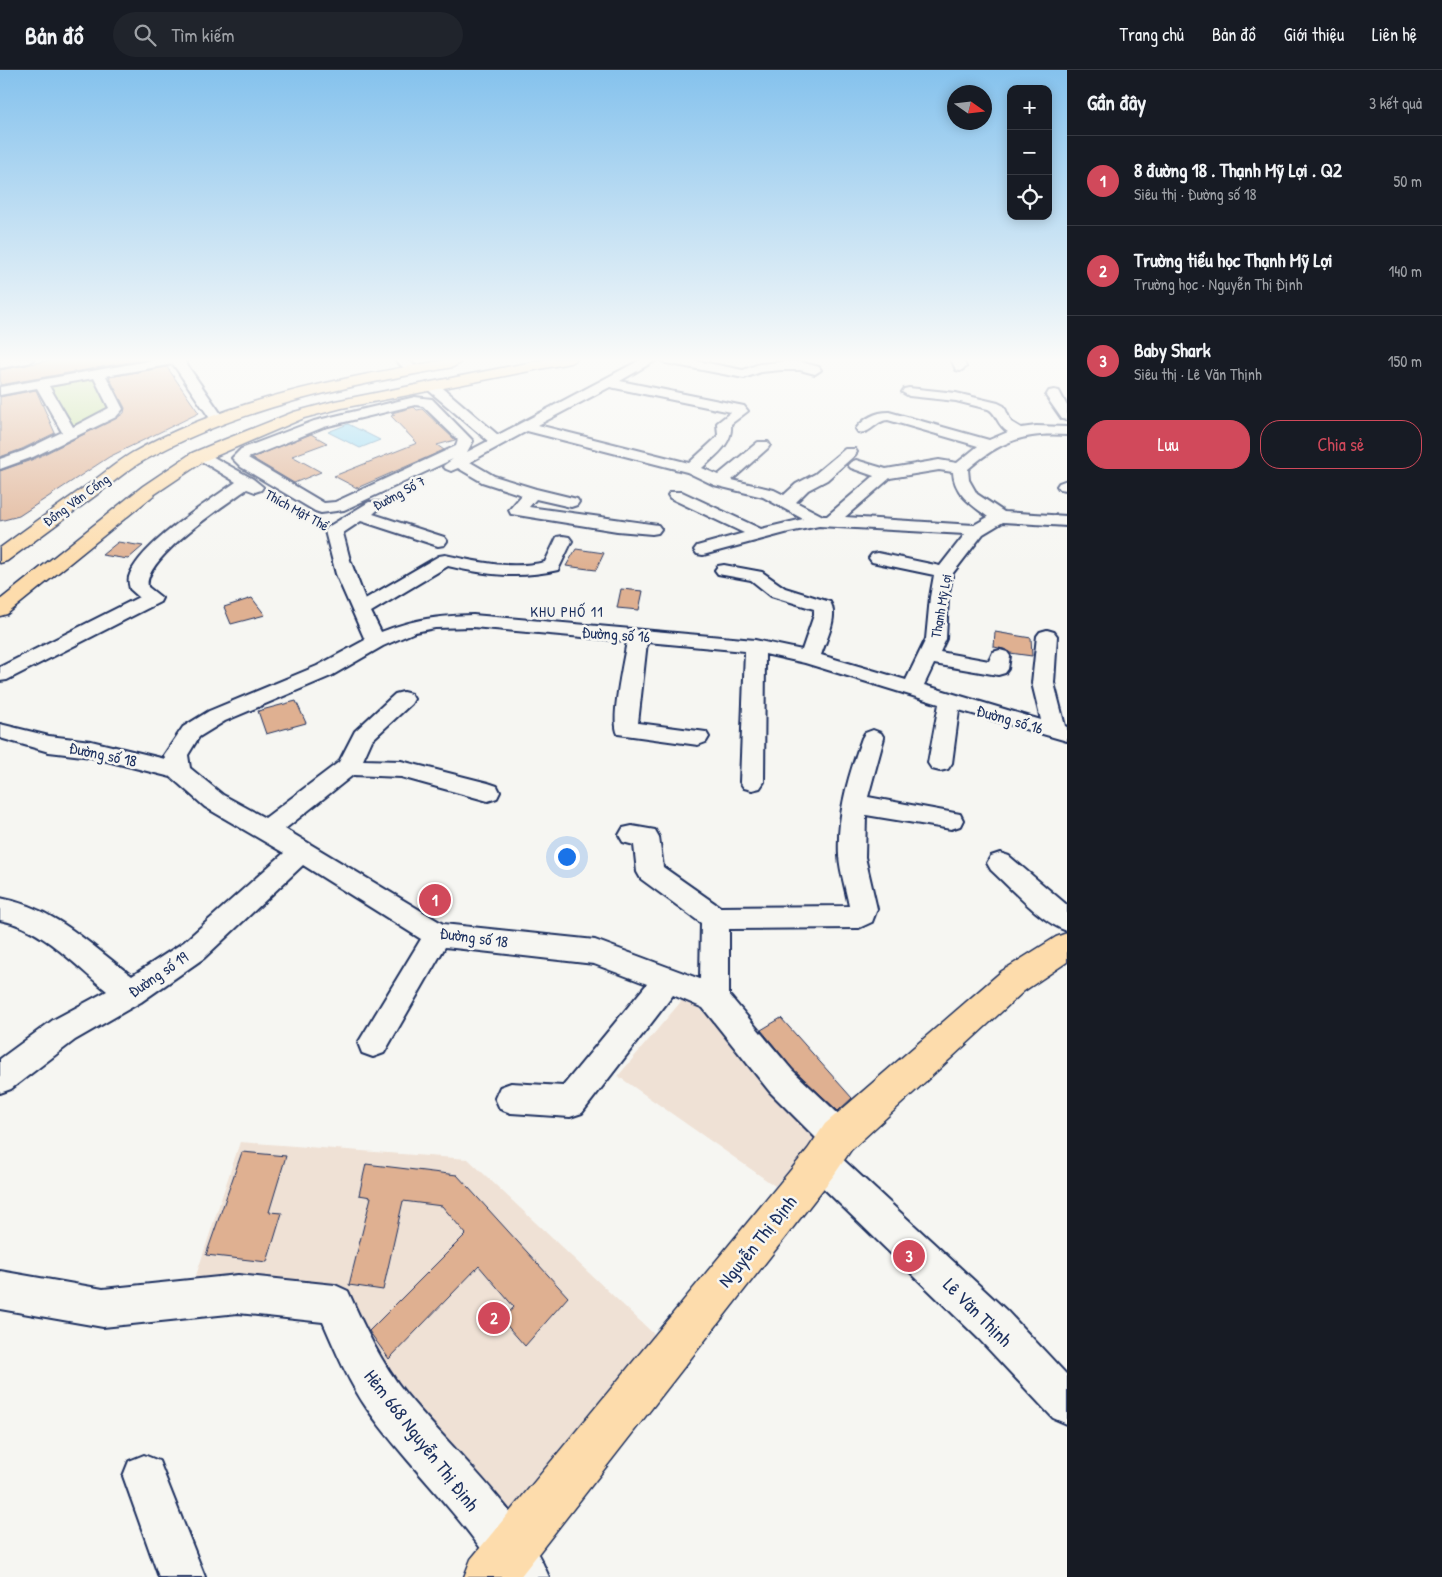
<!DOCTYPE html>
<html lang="vi">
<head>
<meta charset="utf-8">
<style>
  :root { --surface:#171b24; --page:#20242c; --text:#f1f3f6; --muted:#9ea1a6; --line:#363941; --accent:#d1495b }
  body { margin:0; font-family:"Patrick Hand",sans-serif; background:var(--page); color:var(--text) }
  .controls { position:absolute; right:15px; top:15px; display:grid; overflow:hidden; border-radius:10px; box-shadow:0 2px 12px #0003 }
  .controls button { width:45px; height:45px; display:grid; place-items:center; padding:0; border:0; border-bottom:1px solid var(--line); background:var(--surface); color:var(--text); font:25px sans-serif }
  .compass { position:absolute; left:947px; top:15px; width:45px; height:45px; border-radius:50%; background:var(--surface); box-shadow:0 2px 12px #0003; rotate:104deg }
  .you { position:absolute; left:566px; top:786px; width:18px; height:18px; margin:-12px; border:4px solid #fff; border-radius:50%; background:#1a73e8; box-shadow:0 0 0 8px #1a73e833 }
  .badge { display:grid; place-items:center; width:32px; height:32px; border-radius:50%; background:var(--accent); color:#fff; font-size:16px; font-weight:700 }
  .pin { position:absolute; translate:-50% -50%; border:2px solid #fff; box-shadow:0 1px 5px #0006 }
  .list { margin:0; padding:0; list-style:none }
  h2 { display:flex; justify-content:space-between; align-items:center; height:65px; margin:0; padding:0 20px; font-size:21px }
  h2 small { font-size:16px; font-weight:400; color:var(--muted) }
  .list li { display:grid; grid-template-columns:32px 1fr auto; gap:15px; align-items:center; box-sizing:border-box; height:90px; padding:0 20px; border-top:1px solid var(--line) }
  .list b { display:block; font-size:19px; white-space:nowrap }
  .list p { margin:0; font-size:16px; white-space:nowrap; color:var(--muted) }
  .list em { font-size:16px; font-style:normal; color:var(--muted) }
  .actions { display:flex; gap:10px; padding:15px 20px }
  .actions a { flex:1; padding:11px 0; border:1px solid var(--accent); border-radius:20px; text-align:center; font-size:18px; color:var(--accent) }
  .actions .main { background:var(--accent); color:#fff }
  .icon { flex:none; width:28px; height:28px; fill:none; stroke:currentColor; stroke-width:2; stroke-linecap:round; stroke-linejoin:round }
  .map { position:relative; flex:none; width:1067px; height:1507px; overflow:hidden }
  header { display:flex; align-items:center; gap:30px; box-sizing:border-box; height:70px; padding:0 25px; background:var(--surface); border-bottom:1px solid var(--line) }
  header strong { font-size:24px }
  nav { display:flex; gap:28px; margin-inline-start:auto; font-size:18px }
  .search { width:350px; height:45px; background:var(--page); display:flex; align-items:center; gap:12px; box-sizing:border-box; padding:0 18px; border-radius:28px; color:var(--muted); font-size:19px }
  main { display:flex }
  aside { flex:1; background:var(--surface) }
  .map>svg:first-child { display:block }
  .built { fill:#efe1d5 }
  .green { fill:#bedd95; stroke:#6c867a }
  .water { fill:#92d8f4; stroke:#6294b8 }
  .building { fill:#dfb091; stroke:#1b2f5e }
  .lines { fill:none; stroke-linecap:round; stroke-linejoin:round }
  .minor-casing { stroke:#1b2f5e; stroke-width:4 }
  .major-casing { stroke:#1b2f5e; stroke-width:3 }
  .minor { fill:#f6f6f2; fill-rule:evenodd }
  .major { fill:#fddcac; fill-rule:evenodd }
  .labels { text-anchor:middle; stroke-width:5; stroke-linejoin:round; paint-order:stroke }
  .far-street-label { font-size:14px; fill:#1b2f5e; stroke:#f6f6f2 }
  .far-neighbourhood-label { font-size:15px; letter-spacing:1px; fill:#1b2f5e; stroke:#f6f6f2 }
  .street-label { font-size:16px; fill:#1b2f5e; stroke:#f6f6f2 }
  .near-street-label { font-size:19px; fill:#1b2f5e; stroke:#f6f6f2 }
</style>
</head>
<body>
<header>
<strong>Bản đồ</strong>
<div class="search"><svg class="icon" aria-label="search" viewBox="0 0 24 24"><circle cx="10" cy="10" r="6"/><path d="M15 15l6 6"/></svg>Tìm kiếm</div>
<nav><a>Trang chủ</a><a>Bản đồ</a><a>Giới thiệu</a><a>Liên hệ</a></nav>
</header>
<main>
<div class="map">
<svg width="1067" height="1507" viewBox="0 0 1067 1507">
  <rect width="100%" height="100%" fill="#f6f6f2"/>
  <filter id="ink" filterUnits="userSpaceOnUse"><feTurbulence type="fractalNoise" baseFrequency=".02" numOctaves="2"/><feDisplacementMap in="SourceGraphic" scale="10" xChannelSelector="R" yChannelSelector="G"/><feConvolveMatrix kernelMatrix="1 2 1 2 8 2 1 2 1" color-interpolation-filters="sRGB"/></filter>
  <g filter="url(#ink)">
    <path class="built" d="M684,928L724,957L820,1064L775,1116L618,1006Z
      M240,1072L468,1089L657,1267L512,1450L398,1325L340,1229L191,1221Z"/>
    <path class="green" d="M80,309L96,310L112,341L89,352L70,357L48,318L53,314Z"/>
    <path class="water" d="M348,354L380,370L360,378L328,362Z"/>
    <path class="building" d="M56,289H147L0,315V300Z
      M167,297L199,343L109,387L19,446L0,451V401L34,389L117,348L124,343L125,338L109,307Z
      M36,320L55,363L22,379L0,387V327Z
      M414,337L417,340L422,339L455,370L437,375L444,380L357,418L334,406L417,373L391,346L395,345L392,343Z
      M311,364L327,373L292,386L321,402L294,413L252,388Z
      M118,472L143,476L128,489L102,485Z
      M576,479L604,483L596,500L566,496Z
      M621,519L643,521L639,540L617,538Z
      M252,528L265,545L231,554L224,537Z
      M995,562L1031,568L1032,586L1010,583L1004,579L994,577Z
      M296,631L306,653L266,664L258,641Z
      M781,948L852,1028L838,1041L793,999L761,960Z
      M242,1082L286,1086L269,1142L282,1143L267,1192L206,1185Z
      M366,1094L457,1105L568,1227L525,1276L502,1250L514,1237L479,1196L389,1289L369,1261L466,1164L442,1136L403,1131L383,1220L349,1215L371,1127L359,1125Z"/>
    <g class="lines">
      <g class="minor-casing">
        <path id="minor" d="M5,289H34L28,293L0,298V290Z
          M160,289H189L185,292L221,344L219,347H209L173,294L106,306L123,339L116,347L33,387L0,399V389L23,381L62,362L37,318L0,325V317ZM94,308L109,338L73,357L49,316Z
          M394,289H408L414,295L412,298H404Z
          M642,289H658L620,311L739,335L744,336L748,341L731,354C733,374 716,385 702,398L718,405L758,372H768L770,375L768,378L732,410L774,420L784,425L796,414L815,404L845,379H855L857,382L855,385L827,410L808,420L796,432L823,446H827L874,406L851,398L848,395L851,392L856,390L886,399L939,390L957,393L978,376L888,350C876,350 871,365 858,362L856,359C864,348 876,342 889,342L989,370L1008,362C996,354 997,343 988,339L956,331L909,326L902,322L904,319L909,318L956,323L998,333L1004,336L1011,352L1021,358L1036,356L1067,357V365C1025,362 1000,371 968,399L969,410L977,424L1004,442L1067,446V456L1003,452L983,464L953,503L948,527L946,569L940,582L989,591L993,582L1000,580L1007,582L1010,586L1008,599L1005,603L998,605L934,594L924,615L1041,650L1032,613L1037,566L1040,562L1047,560L1054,562L1057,566L1054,613L1065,656L1067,657V671L959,640L952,693L948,699L940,701L932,699L928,693L939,634L805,593L765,584L764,712L760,718L752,720L744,718L740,712L745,581L647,572L638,653L706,662L709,667L706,672L698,675L618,664C610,651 624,589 627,571L473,557L435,558L415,562L383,576L331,606L225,651L199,667L188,685L190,698L223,725L265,748L339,692L355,661L395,624L403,622L411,624L414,629L411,634L372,670L363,690L401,691L488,713L497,716L500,722L497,728L488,731L401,707L353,705L285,759L443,854L595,870L700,909L701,853L641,809L637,802L634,775L623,772L619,765L623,758L632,756L655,760L659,767L663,797L720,837L849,836C846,820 840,802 839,786C837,744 848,707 862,668L865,663L873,660L881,663L884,668L868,727L960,744L963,750L960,756L951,759L866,745L865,787L877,839L872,852L859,858L729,859V925L792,1000L850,1055L855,1067L850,1079L836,1083L1007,1241L1067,1305V1354L1053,1348L979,1269L809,1104L804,1092L809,1080L821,1075L824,1076L770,1022L703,938L673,925L582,1043L570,1047L511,1043L500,1039L495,1028L500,1017L511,1013L563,1016L647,914L594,894L445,877L384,983L373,987L362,983L358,973L421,869L303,795L204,888L141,932L75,970L11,1019L0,1023V989L53,950L107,921C74,895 43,858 0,850V828C55,838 89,874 132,906L184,872L284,783L205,737L171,707L91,687L49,682L0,668V654L49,666L91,671L165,689L164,685L183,657L209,641L317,596L365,570L336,504L325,461L328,457L369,432H381L383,435L373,444L444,467L447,471L444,475L438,476L361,451L343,463L350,490L365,529L439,486L445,485C478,492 511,500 545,492L557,467L563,466L569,467L572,471L558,500C520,509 486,505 448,496L371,542L381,562C415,549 437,546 473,545L755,570L802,580L814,545V539L771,526L751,510L718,504L715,500L718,496L724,495L762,502L785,518L830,532C839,546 826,570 821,585L906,610L926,569L930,527L934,505L872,492L869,488L872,484L878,483L940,496L965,464L819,456L789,462L703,485L697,484L694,480L697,476L744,463L670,428L668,425L670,422H682L761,459L803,449L763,427L714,415L687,402L527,361L470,392L494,406L536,419L577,429L579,432L577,435L571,437L536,429L529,437L658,455L661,459L658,463L652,464L617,461L511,444L509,440L522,425L482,412L458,398L451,401L446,399L443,396L453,389L344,440L321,443L315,441L241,397L232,388L241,379L314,351L415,327L432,329L473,371L467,382L488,371L427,319L425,316L427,313H437L498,365ZM610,317L731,342L717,353L718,365L714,370L689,393L538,355ZM415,335L423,336L458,370L456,376L335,432L324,433L248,388L324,357ZM939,400L953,402C954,424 972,435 988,447L974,455L845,447L890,408Z
          M660,289H687L743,300L759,294L781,292H801L819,297L821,300L815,304L800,300H781L761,302L744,308L666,293Z
          M951,289H963L966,297L960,301L956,300Z
          M1054,320L1059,321L1067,336V350L1062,349L1046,326L1049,321Z
          M208,384L253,409L263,417L261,420L255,422L247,419C225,435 142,489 148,517L162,528L160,532L7,610L0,611V597L139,527L130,519C129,515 128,511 129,507C139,475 208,432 236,412L203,392L200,389L203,386Z
          M1067,410V420L1059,419L1057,416L1059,413Z
          M1000,783L1009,786L1067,835V861C1040,852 1012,819 991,800L987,793L991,786Z
          M0,1201L103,1219L238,1205L335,1215L348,1221C364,1257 381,1293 406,1324C452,1380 521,1439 549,1507H500C463,1446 409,1398 368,1340C349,1313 336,1282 323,1252L238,1243L103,1257L0,1239Z
          M144,1385L159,1391L205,1507H159L123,1406L129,1391Z"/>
      </g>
      <g class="major-casing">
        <path id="major" d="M450,289L458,290L460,293L453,297C347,316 240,337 145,390C128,399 114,412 99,423C68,446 37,469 7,491L0,493V478C30,456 59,435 89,414C103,404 117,392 132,383C228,328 343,308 450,289Z
          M547,289H577L570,293L342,338L304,348L204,391L155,424L7,544L0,546V530L143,416L192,383L216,373L294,342L335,331Z
          M1067,863V892L1024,921L851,1080L834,1105L520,1507H464L471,1489L808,1079L825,1054L1002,901L1056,867Z"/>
      </g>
      <use href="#minor" class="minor"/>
      <use href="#major" class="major"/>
    </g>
  </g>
  <linearGradient id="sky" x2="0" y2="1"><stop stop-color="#85c2ed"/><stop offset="0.58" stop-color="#fbfbf9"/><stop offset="1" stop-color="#fbfbf9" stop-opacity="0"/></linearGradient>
  <rect width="1067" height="500" fill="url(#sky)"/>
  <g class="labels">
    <g class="far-street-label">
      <text transform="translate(399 423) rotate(-28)" y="5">Đường Số 7</text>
      <text transform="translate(76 430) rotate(-36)" y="5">Đồng Văn Cống</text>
      <text transform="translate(297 440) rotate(29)" y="5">Thích Mật Thể</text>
      <text transform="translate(941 536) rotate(-80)" y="5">Thạnh Mỹ Lợi</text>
    </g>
    <g class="far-neighbourhood-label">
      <text x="567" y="547">KHU PHỐ 11</text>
    </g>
    <g class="street-label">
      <text transform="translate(616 564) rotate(4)" y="6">Đường số 16</text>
      <text transform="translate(1010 649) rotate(16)" y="6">Đường số 16</text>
      <text transform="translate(103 684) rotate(12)" y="6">Đường số 18</text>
      <text transform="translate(474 867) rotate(8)" y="6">Đường số 18</text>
      <text transform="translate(158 904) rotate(-34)" y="6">Đường số 19</text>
    </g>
    <g class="near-street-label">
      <text transform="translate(757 1171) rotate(-51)" y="7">Nguyễn Thị Định</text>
      <text transform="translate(978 1242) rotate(45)" y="7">Lê Văn Thịnh</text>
      <text transform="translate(422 1370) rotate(52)" y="7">Hẻm 668 Nguyễn Thị Định</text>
    </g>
  </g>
</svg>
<div class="controls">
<button>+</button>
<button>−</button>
<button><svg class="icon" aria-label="locate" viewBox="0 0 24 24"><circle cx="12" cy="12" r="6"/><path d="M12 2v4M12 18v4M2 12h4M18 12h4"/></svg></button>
</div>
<svg class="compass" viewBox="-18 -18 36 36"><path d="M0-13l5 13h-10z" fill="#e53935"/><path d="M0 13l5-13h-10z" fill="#9ea1a6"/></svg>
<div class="you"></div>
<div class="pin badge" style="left:435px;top:830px">1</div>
<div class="pin badge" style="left:494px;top:1248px">2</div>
<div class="pin badge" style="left:909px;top:1186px">3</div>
</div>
<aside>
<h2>Gần đây<small>3 kết quả</small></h2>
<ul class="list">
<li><span class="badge">1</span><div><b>8 đường 18 . Thạnh Mỹ Lợi . Q2</b><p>Siêu thị · Đường số 18</p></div><em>50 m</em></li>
<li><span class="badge">2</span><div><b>Trường tiểu học Thạnh Mỹ Lợi</b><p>Trường học · Nguyễn Thị Định</p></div><em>140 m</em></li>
<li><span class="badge">3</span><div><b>Baby Shark</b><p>Siêu thị · Lê Văn Thịnh</p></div><em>150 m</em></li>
</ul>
<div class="actions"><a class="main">Lưu</a><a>Chia sẻ</a></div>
</aside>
</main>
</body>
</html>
